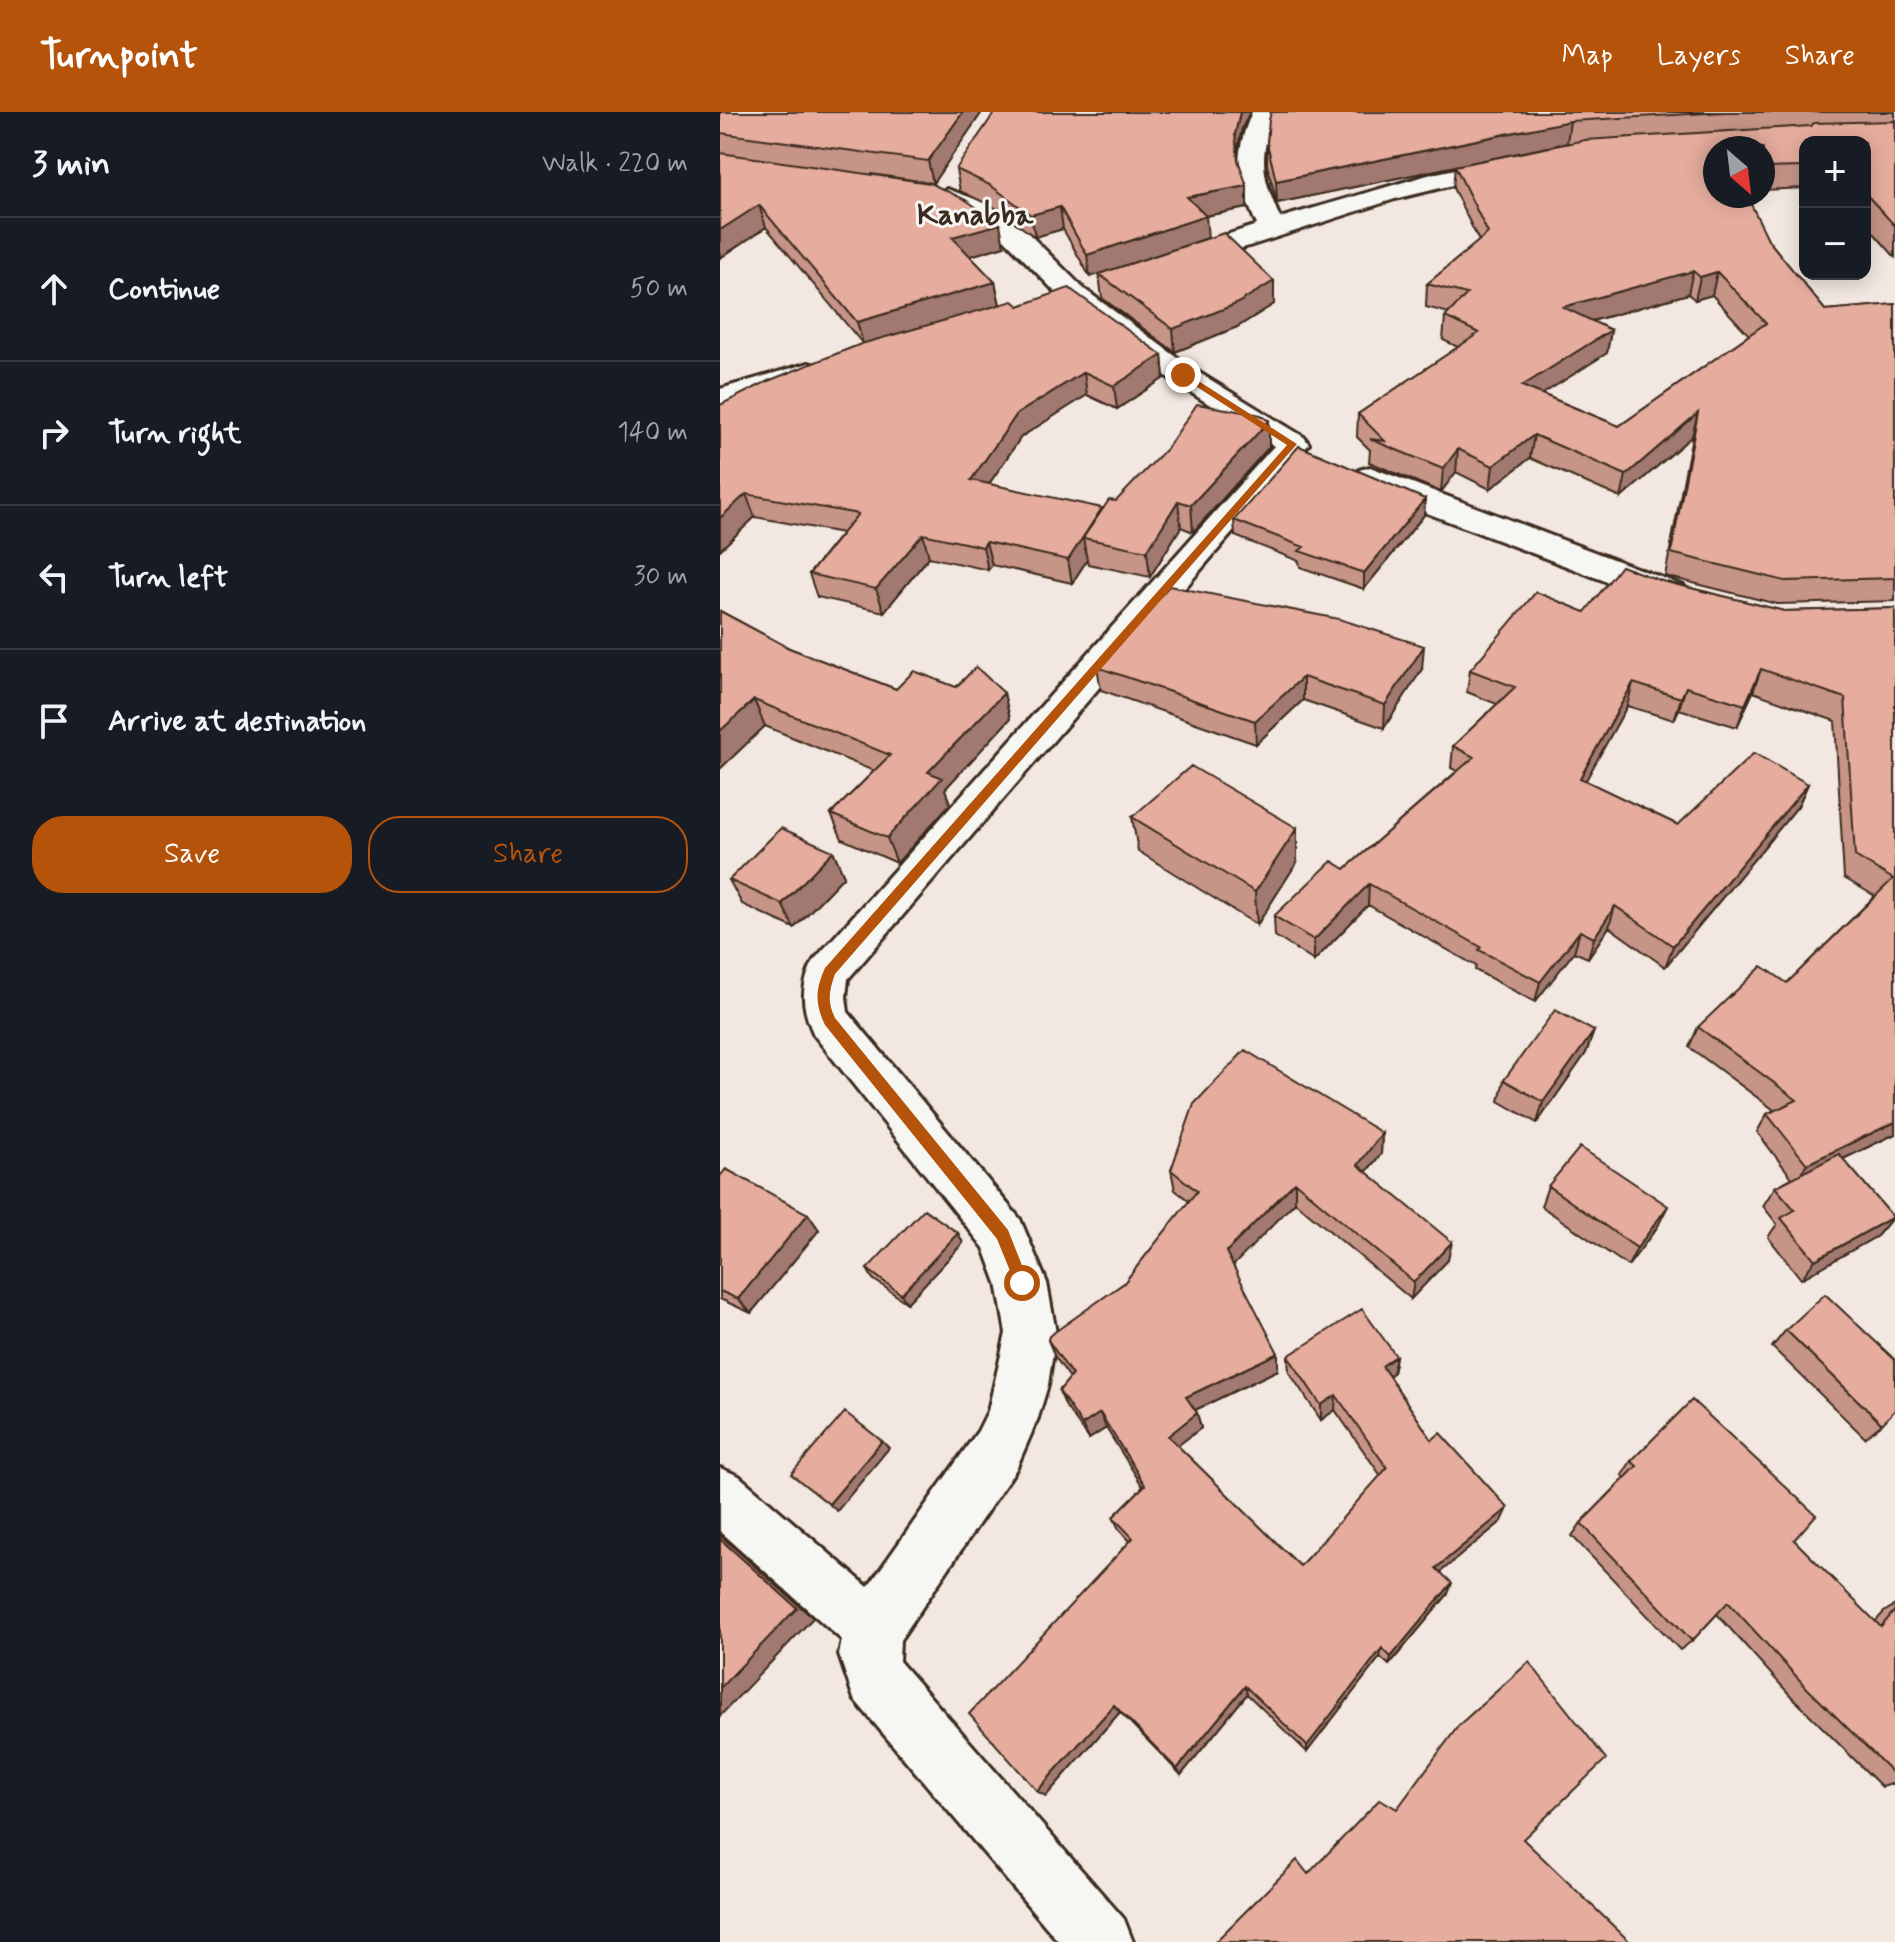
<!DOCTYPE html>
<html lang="en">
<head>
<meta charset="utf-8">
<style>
  :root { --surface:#171b24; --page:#20242c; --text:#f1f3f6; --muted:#9ea1a6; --line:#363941; --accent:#b45309 }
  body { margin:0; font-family:Mynerve,sans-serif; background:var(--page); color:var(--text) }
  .controls { position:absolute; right:24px; top:24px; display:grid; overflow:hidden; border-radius:16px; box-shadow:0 4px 20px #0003 }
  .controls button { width:72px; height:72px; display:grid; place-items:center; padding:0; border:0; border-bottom:2px solid var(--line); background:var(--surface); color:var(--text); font:40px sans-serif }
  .compass { position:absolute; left:983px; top:24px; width:72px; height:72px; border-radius:50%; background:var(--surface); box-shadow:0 4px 20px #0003; rotate:152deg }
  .stop { position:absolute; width:24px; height:24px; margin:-18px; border:6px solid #b45309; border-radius:50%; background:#fff }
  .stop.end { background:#b45309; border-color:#fff; box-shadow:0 2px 8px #0008 }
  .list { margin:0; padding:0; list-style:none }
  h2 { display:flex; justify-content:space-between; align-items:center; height:104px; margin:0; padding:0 32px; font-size:34px }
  h2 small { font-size:26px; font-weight:400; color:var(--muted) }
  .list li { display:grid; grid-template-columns:52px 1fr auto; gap:24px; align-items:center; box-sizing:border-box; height:144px; padding:0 32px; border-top:2px solid var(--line) }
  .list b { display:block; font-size:30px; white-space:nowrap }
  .list em { font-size:26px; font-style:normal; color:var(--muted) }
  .actions { display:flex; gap:16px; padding:24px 32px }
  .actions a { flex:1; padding:18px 0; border:2px solid var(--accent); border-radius:32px; text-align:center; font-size:28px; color:var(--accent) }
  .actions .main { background:var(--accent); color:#fff }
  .icon { flex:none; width:44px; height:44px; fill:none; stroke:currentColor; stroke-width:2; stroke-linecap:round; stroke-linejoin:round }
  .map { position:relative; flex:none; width:1175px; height:1830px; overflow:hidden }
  header { display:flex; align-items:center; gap:48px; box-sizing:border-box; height:112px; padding:0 40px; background:var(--accent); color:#fff }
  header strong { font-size:38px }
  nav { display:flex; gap:44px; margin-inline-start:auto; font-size:28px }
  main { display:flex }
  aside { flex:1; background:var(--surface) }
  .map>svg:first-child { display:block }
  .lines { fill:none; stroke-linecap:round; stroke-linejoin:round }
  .street-casing { stroke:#3b2a1e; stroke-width:6 }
  .street { fill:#f6f6f2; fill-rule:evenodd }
  .wall { fill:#c69588; stroke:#3b2a1e; stroke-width:2; fill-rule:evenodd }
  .shaded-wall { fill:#a1796f; stroke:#3b2a1e; stroke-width:2 }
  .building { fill:#e6ad9e; stroke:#3b2a1e; stroke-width:2; fill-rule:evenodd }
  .route { fill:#b45309 }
  .labels { text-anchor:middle; stroke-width:6; stroke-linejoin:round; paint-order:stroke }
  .far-quarter-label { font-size:30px; font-weight:bold; fill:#3b2a1e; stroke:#f6f6f2 }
</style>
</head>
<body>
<header>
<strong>Turnpoint</strong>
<nav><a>Map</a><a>Layers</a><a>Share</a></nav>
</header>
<main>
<aside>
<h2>3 min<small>Walk · 220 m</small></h2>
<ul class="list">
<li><svg class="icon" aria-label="ahead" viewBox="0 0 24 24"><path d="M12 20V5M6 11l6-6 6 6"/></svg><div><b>Continue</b></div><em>50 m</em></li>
<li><svg class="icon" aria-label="right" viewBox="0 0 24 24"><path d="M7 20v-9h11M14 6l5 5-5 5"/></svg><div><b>Turn right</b></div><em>140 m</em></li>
<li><svg class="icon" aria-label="left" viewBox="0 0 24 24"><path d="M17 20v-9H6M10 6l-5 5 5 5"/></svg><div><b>Turn left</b></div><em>30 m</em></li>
<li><svg class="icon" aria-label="arrive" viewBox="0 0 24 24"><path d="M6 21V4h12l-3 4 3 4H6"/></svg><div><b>Arrive at destination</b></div></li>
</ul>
<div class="actions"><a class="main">Save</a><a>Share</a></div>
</aside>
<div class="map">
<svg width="1175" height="1830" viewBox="0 0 1175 1830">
  <rect width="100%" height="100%" fill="#f3e7e1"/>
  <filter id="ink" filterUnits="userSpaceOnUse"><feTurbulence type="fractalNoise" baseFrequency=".0125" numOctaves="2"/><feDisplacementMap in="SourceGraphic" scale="16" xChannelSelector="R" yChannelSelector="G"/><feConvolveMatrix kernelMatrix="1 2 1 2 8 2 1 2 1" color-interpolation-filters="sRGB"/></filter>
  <g filter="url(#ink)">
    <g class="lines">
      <g class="street-casing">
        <path id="street" d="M532,0H556C538,43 541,63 560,106L708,63L794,44L803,46L806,51L803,56L675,87L467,154H447L443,148L447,142L537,113C517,67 512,47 532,0Z
          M227,77L266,91L303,116L364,177L473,257L584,325L589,332L128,867L126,885L128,900L300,1107L327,1171L336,1221L328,1273L318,1306L296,1357L180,1528L179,1549L404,1807L413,1830H339L134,1587L119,1543L122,1528L0,1419V1356L19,1364L148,1475L258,1319L268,1299L286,1221L277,1171L264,1136L94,923C81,895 80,875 94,848L554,334L453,269L344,189L285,128L248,103L218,90L214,85L218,80Z
          M89,251L99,254L104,260L99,266L0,295V277Z
          M650,355L964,474L969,482L964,490L952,493L940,490L707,401L639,372L634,365L639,358Z"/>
      </g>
      <use href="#street" class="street"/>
    </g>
    <path class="wall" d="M0,0H262L213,71L151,62L284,134L250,144L275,170L280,193L299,194L442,243L444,266L397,297L367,283L301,325L269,372L383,398L396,389L549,309V335L473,420L461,415L430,465L368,452L367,448L352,471L272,453L268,458L209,445L164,500L97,485L89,462L122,421L35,405L0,438V293L143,232L46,115L0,146Z
      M551,0H1175V145L1145,111V30H1085V76L1043,78V36H995L1049,129L1105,198L1175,192V489L1057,492L945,464L972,324L901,386L810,346L770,377L736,360L721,380L649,350L650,338L637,325L638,302L738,235L723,228L725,205L729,201L706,195L707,172L759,129L733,76L735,54L557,91L547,53V31ZM968,182L975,188L992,183L1029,223L899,314L822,282L887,241L891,218L872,209Z
      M522,16L517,41L527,96L486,104L370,165L343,117L315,125L274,95L240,79L236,57Z
      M379,162L554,169V192L517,215L455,240L382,186Z
      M705,387L704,403L644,477L580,455L579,449L515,424L514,408Z
      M942,469L1064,499L1175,496V1022L1123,1047L1173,1105L1157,1124L1081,1167L1048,1125L1057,1112L1043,1094L1055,1075L1072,1066L1037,1020L1047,1002L1054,998L969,935L978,915L1067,871L1155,784L1124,766L1115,609L1033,580L1017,615L959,597L954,608L907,594L865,669L958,713L1088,672L1078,694L945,855L889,815L868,846L854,840L815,890L755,858L756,854L648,793L594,849L555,824L554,804L625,757L737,659L731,656L733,634L777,592L747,580L750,558L865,500Z
      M0,499L69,536L176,577L236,575L284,581L290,607L225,677L230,692L177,751L122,727L111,702L154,659L45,614L0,657Z
      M377,555L702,557L664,616L583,588L536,632L381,578Z
      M412,705L577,750L537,813L418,739Z
      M113,739L124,764L74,816L22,792L9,768Z
      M874,919L866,941L817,1011L779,989L784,968Z
      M662,1021L661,1042L646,1060L728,1148L691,1187L575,1090L513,1153L558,1258L475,1298L477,1301L481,1316L457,1333L580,1454L661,1364L615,1298L601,1308L569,1260L568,1244H676L673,1261L669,1264L712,1328L782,1409L720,1460L728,1482L669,1553L660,1545L587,1640L527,1582L461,1663L400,1600L326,1684L317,1679L410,1429L399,1417L393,1405L423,1375L386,1316L369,1327L346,1295L339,1279L350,1266L335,1245L328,1228L404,1171L469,1089L455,1078L451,1058Z
      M0,1064L88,1102L99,1118L31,1201L0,1187Z
      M828,1074L938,1114L908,1154L821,1094Z
      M238,1121L243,1131L187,1191L153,1167L147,1157Z
      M1066,1218L1162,1312L1145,1326L1052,1235Z
      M911,1349L1074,1428L1155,1510L1164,1500L1175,1493V1671L1162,1675L1070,1583L997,1502L972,1529L960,1538L852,1424L861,1411L905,1366L902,1363Z"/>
    <path class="shaded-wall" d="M243,0H262L213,71L208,49Z
      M520,0H530L522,16L516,44L515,22Z
      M850,9L847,31L557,91L556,69Z
      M527,74V96L468,107L467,85Z
      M39,93L46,115L0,146V118Z
      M340,95L343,117L315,125L311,103Z
      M486,104L488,126L370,165L367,143Z
      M280,112L284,134L237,148L232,125Z
      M973,159L968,182L839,218L843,195Z
      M997,160L992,183L975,188L980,165Z
      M554,169V192L517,215L455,240L453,217Z
      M275,170L280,193L143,232L137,210Z
      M891,218L887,241L799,297L802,274Z
      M442,243L444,266L397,297L394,274Z
      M364,260L367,283L301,325L256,391L251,368L297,302Z
      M978,301L972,324L901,386L906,363Z
      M549,309V335L473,420L471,393Z
      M814,323L810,346L770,377L773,354Z
      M738,337L736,360L721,380L723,357Z
      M26,382L35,405L0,438V406Z
      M705,387L704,403L644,477V461Z
      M458,389L461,415L430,465L427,439Z
      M382,396L363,426L367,448L352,471L348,448Z
      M203,422L209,445L164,500L156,477Z
      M266,430L272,453L268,458L263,435Z
      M704,534L702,557L664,616L665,593Z
      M1041,557L1033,580L1017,615L1025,593Z
      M583,565V588L536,632L535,609Z
      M913,571L907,594L855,688L860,666Z
      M966,575L959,597L954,608L961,586Z
      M284,581L290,607L225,677L230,692L177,751L167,726L208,660Z
      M34,588L45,614L0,657V619Z
      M1088,672L1078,694L945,855L953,834Z
      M577,716V750L537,813L535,780Z
      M113,739L124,764L74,816L62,792Z
      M649,772L648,793L594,849V828Z
      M895,794L889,815L868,846L874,826Z
      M860,819L854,840L815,890L820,870Z
      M874,919L866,941L817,1011L823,990Z
      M1175,1010V1022L1075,1070L1087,1052Z
      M662,1021L661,1042L636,1072L638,1053Z
      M575,1070V1090L509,1158L506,1140Z
      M948,1094L938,1114L908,1154L917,1136Z
      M88,1102L99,1118L31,1201L18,1187Z
      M1173,1105L1157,1124L1081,1167L1095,1148Z
      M238,1121L243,1131L187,1191L181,1182Z
      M732,1130L728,1148L691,1187L694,1170Z
      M558,1241V1258L469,1301L466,1285Z
      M676,1244L673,1261L660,1270L662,1254Z
      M616,1283L615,1298L601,1308V1293Z
      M380,1301L386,1316L369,1327L362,1313Z
      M477,1301L481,1316L452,1338L448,1324Z
      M162,1329L169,1336L117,1399L109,1392Z
      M788,1396L782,1409L712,1467L716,1456Z
      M0,1423L93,1506L0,1604Z
      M732,1471L728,1482L669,1553L671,1545Z
      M662,1536L660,1545L587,1640V1634Z
      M525,1574L527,1582L461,1663L457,1657Z
      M394,1593L400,1600L326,1684L317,1679Z"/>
    <path class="building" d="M0,0H243L208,49L0,21Z
      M275,0H520L515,22L518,48L527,74L467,85L486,104L367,143L340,95L311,103L270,73L236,57Z
      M551,0H1005L850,9L556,69L547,31L549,8Z
      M1175,9V114L1145,81V30H1085V55L1043,56V36H995V84H1027L1049,129L1105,198L1175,192V466L1065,469L951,441L978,301L906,363L814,323L773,354L738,337L723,357L650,327L665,329L638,302L759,221L725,205L747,182L707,172L768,121L735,54L865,28L1091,14L1094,11ZM973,159L980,165L997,160L1046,211L899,314L802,274L891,218L843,195Z
      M0,41L210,71L246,88L280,112L232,125L275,170L137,210L39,93L0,118Z
      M504,121L554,169L516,192L453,217L379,162Z
      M349,176L442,243L394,274L364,260L297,302L251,368L382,396L348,448L266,430L263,435L203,422L156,477L89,462L138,402L26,382L0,406V293L48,269L141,232L293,189L299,194Z
      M477,292L541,303L549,309L471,393L458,389L427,439L363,426L389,388L396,389L447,336Z
      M579,334L705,387L644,461L579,439L584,435L514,408Z
      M901,454L942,469L1064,499L1175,496V1010L1087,1052L1047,1002L1077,988L978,915L1042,854L1067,871L1173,767L1135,744L1125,586L1041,557L1025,593L966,575L961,586L913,571L860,666L958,713L1034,641L1088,672L953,834L895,794L874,826L860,819L820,870L759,838L761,835L649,772L594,828L554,804L612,749L625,757L754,645L733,634L795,575L750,558L816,480L865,500Z
      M449,474L619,507L704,534L665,593L583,565L535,609L377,555Z
      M0,499L69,536L176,577L194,559L236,575L256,555L284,581L208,660L222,666L167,726L111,702L170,643L34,588L0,619Z
      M471,654L577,716L535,780L412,705Z
      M61,716L113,739L62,792L9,768Z
      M835,898L874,919L823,990L784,968Z
      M525,938L662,1021L638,1053L732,1130L694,1170L575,1070L506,1140L558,1241L466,1285L477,1301L448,1324L580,1454L667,1356L616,1283L601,1293L568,1244L642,1197L676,1244L662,1254L712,1328L720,1321L788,1396L716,1456L732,1471L671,1545L662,1536L587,1634L525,1574L457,1657L394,1593L317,1679L249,1602L413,1426L393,1405L425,1373L380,1301L362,1313L339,1279L352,1263L328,1228L329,1224L404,1171L477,1079L451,1058L474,992Z
      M860,1035L948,1094L917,1136L828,1074Z
      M1119,1042L1173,1105L1095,1148L1061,1106L1075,1098L1055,1075Z
      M6,1057L88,1102L18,1187L0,1179V1064Z
      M204,1097L238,1121L181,1182L147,1157Z
      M1105,1182L1175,1248V1298L1162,1312L1066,1218Z
      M972,1288L1096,1403L1074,1428L1161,1515L1175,1498V1663L1086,1575L1008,1490L972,1529L861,1411L917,1354L911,1349Z
      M125,1300L162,1329L109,1392L71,1362Z
      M0,1427L77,1496L0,1576Z
      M809,1550L886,1647L803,1727L910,1830H495L577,1748L588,1762L660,1687L677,1697L739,1613Z"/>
  </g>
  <path class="route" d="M460,261H466L577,332L115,862C109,879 107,890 115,906L288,1118L309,1171L302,1178L297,1176L277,1127L105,913C95,892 95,878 105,856L567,333L460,264Z"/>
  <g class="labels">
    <g class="far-quarter-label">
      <text x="255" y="112">Kanabba</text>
    </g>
  </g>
</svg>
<div class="controls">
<button>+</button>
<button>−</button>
</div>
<svg class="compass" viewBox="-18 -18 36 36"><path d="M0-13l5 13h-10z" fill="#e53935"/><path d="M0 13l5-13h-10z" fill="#9ea1a6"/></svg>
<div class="stop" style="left:302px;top:1171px"></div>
<div class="stop end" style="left:463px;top:263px"></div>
</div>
</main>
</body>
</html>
